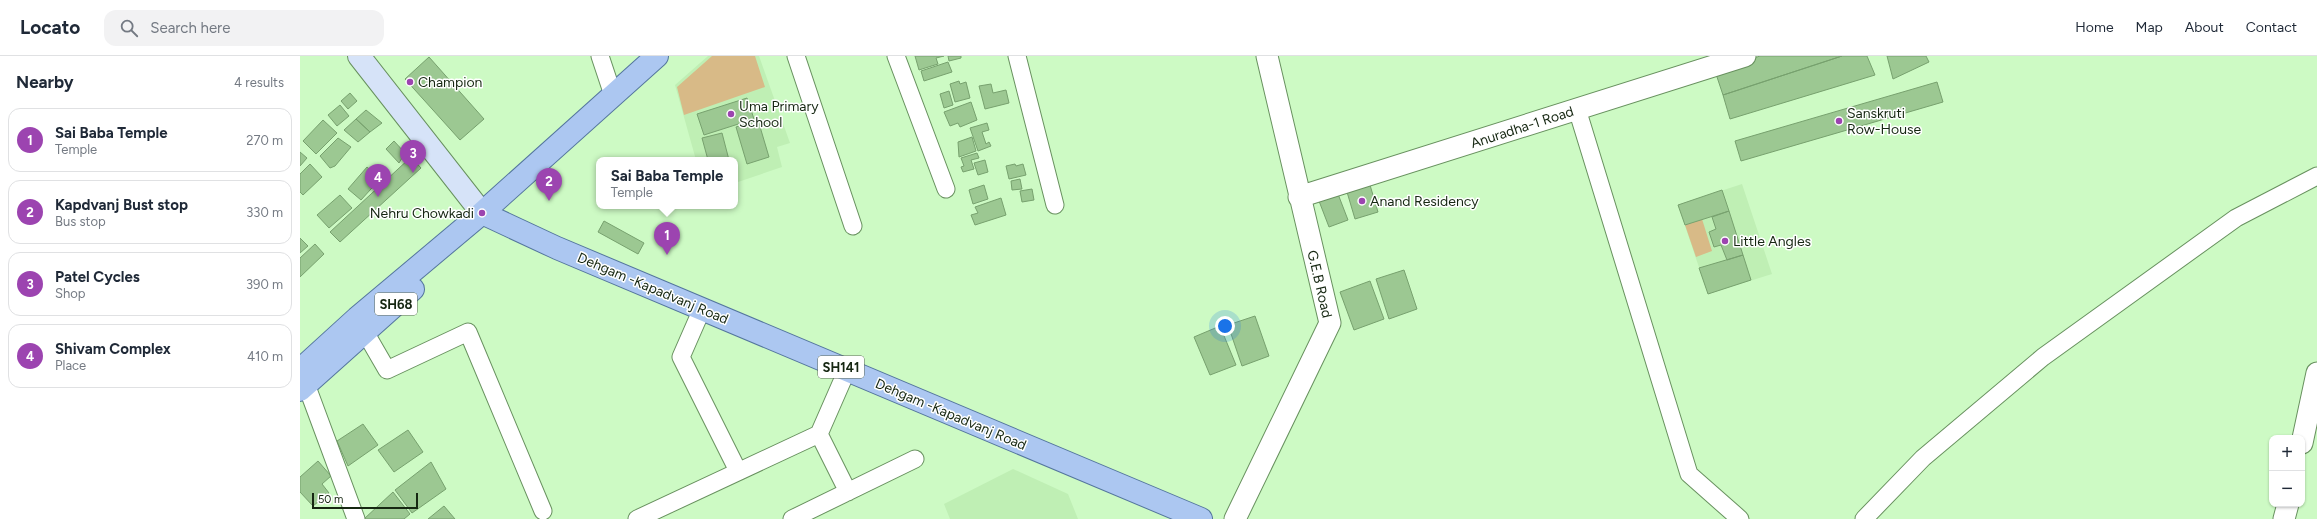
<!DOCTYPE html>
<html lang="en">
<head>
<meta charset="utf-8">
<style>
  :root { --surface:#fff; --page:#f2f2f3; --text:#1f2937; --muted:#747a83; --line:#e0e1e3; --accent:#9c44b0 }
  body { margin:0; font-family:Figtree,sans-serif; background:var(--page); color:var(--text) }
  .controls { position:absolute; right:12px; bottom:12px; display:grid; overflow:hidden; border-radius:8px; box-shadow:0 1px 3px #0004 }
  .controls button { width:36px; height:36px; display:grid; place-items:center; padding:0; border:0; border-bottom:1px solid var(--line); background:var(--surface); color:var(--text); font:20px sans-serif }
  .scale { position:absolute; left:12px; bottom:10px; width:106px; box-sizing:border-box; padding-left:4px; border:2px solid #162712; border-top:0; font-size:11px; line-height:14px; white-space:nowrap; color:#162712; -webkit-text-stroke:3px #fff; paint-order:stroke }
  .you { position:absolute; left:925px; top:270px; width:14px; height:14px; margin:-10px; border:3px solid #fff; border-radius:50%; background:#1a73e8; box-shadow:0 0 0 6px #1a73e833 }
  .badge { display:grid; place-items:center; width:26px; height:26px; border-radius:50%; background:var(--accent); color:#fff; font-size:13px; font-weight:700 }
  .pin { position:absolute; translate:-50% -33px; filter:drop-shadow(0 1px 2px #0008) }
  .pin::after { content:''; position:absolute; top:21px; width:14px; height:12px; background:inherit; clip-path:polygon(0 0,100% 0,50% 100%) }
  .popup { position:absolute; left:296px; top:101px; width:142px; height:52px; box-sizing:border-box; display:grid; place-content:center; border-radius:8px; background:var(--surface); filter:drop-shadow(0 1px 3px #0005); font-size:13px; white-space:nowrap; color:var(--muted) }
  .popup b { font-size:15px; color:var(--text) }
  .popup::after { content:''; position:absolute; left:50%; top:100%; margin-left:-8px; border:8px solid transparent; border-top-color:var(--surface) }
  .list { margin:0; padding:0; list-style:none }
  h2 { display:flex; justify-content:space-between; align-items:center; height:52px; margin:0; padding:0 16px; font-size:17px }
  h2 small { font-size:13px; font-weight:400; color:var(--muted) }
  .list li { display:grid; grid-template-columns:26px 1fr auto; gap:12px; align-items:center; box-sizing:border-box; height:64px; margin:0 8px 8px; padding:0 8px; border:1px solid var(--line); border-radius:12px }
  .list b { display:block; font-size:15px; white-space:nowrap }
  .list p { margin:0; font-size:13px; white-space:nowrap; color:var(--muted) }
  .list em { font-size:13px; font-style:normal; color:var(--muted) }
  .icon { flex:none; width:22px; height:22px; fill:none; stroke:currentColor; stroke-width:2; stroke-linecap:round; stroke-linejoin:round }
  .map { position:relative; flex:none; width:2017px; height:463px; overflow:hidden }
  header { display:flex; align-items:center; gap:24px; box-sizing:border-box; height:56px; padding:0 20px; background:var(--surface); border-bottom:1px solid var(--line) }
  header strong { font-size:19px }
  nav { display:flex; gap:22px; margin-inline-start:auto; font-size:14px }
  .search { width:280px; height:36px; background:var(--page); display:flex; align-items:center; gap:10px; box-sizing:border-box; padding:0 14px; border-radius:12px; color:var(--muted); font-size:15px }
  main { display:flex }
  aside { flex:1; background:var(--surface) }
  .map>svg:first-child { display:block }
  .built { fill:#bfefb4 }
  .green { fill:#d8ba87 }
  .building { fill:#9cc892; stroke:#77a16e }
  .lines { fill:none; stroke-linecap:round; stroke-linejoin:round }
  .minor-casing { stroke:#68915f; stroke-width:19 }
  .tertiary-casing { stroke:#68915f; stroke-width:23 }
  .secondary-casing { stroke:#68915f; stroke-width:24 }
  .primary-casing { stroke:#54769d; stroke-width:24 }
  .minor { stroke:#fff; stroke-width:17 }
  .tertiary { stroke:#fff; stroke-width:21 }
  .secondary { stroke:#d6e3f8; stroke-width:22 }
  .primary { stroke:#acc7f1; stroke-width:22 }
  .poi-dot { fill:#9c44b0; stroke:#fff; stroke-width:1.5 }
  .labels { text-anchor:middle; stroke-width:3; stroke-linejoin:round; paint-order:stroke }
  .shield { fill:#fff; stroke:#5c6859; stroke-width:1 }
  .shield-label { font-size:13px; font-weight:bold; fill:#162712 }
  .poi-label { font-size:14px; fill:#162712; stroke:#fff; text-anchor:start }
  .street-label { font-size:14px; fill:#162712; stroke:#fff }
</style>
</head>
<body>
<header>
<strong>Locato</strong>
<div class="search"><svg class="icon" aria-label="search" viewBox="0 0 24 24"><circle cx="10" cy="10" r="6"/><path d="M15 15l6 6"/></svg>Search here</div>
<nav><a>Home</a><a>Map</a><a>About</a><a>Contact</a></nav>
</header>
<main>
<aside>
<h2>Nearby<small>4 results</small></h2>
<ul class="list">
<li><span class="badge">1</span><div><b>Sai Baba Temple</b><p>Temple</p></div><em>270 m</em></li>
<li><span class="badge">2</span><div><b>Kapdvanj Bust stop</b><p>Bus stop</p></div><em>330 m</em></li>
<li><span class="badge">3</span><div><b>Patel Cycles</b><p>Shop</p></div><em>390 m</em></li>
<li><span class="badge">4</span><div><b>Shivam Complex</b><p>Place</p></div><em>410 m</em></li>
</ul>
</aside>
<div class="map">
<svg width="2017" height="463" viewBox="0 0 2017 463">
  <rect width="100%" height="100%" fill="#cdfac4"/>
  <path class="built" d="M408,0H459L490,87L477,91L482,111L435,127V104H396L375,29Z
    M1442,128L1472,218L1408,238L1378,149Z
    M713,413L768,438L778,463H650L644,448Z"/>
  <path class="green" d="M412,0H455L465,31L384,59L377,31Z
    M1402,163L1412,195L1396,201L1385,169Z"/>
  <path class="building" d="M615,0H644L636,2L638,8L619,14Z
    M648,0H661V2L649,5Z
    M1460,0H1542L1423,39L1415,15Z
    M1542,0H1567L1575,19L1430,63L1423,39Z
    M1587,0H1626L1629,6L1593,23Z
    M129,1L184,63L160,84L105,23Z
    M648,6L652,16L624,25L621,15Z
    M659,25L660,28L666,26L670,42L655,46L650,28Z
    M1637,26L1643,46L1441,105L1435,85Z
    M691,28L693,37L706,34L709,47L685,53L679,30Z
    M649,35L653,49L644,52L640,38Z
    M50,37L57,45L48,53L41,45Z
    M447,42L454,63L404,79L397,58Z
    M671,46L677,64L660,71L658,67L650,70L644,56Z
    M40,49L49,60L37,70L28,59Z
    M66,54L82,67L70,76L56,63Z
    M56,63L70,76L58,86L44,74Z
    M23,64L37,77L16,98L3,85Z
    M458,64L469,101L447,108L436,71Z
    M687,67L689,74L682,76L686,88L689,86L691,90L678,95L670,72Z
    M422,77L429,104H408L402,82Z
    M672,81L676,95L659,101L658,86Z
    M38,82L51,91L35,110L30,112L20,100Z
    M94,85L105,97L99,107L86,93Z
    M0,96L7,102L0,110Z
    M677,97L679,102L671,104L674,113L663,116L661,111L664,110L661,102Z
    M111,101L121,112L40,186L30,176Z
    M685,104L688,116L678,119L674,107Z
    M10,108L22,121L3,139L0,136V118Z
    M715,108L716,110L723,108L726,119L709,123L706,110Z
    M67,111L80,123L61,144L48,133Z
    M720,123L722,133L712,134L711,125Z
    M684,129L688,143L673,148L669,134Z
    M1070,129L1078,156L1055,163L1047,136Z
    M732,133L734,144L722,146L720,135Z
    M1422,134L1429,155L1385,169L1378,149Z
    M1038,138L1048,164L1029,171L1019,145Z
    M40,139L52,152L29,172L17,159Z
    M701,142L706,159L675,169L671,159L678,157L675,151Z
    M1429,155L1443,199L1427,204L1421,189L1414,191L1409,176L1416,173L1412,161Z
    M304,165L344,187L338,198L298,176Z
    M0,182L8,190L0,197Z
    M15,188L24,198L0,221V202Z
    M1443,199L1451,224L1408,238L1399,212Z
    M1104,214L1117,253L1089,263L1076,223Z
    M1070,225L1084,263L1054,274L1040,236Z
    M955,260L969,300L942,310L928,269Z
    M920,270L936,309L910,319L894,281Z
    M63,368L78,389L48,410L37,385Z
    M108,374L123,396L94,416L78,394Z
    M18,405L31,420L22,428L29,437L13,450L0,436V421Z
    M131,406L146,433L112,457L95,434Z
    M93,436L110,458L104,463H64Z
    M144,450L155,463H128Z"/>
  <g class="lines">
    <g class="minor-casing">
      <path id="minor" d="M300,0L313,39
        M496,0L553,170
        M596,0L646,133
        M717,0L755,149
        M1277,53L1389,418L1440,463
        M402,253L381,301L438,415
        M65,276L87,314L168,276L243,455
        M547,314L519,378L548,436
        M6,328L56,463
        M337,463L519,378
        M492,463L615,403
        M1564,463L1623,402L1743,301L1936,162L2017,120"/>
    </g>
    <g class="tertiary-casing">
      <path id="tertiary" d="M999,141L1445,0
        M2002,387L2017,317
        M935,463L1030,267L967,0
        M1984,463L1988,448"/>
    </g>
    <g class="secondary-casing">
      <path id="secondary" d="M59,0L182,157"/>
    </g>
    <g class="primary-casing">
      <path id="primary" d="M182,157L257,192L901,463
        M0,314L57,262L182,157L357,0
        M0,334L113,233"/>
    </g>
    <use href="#minor" class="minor"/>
    <use href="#tertiary" class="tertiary"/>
    <use href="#secondary" class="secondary"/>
    <use href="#primary" class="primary"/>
  </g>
  <g class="poi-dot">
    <circle cx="110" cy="26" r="4"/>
    <circle cx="431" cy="58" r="4"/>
    <circle cx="1539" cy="65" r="4"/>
    <circle cx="1062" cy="145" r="4"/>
    <circle cx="182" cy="157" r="4"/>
    <circle cx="1425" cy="185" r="4"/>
  </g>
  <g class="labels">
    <g class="shield">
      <rect x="75" y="237" width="42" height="22" rx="3"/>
      <rect x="518" y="300" width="46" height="22" rx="3"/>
    </g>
    <g class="shield-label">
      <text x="96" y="253">SH68</text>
      <text x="541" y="316">SH141</text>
    </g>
    <g class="poi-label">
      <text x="118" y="31">Champion</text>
      <text x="439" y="55">Uma Primary<tspan x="439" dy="16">School</tspan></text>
      <text x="1547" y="62">Sanskruti<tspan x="1547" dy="16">Row-House</tspan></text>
      <text x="1070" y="150">Anand Residency</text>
      <text x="174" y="162" text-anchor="end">Nehru Chowkadi</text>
      <text x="1433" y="190">Little Angles</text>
    </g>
    <g class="street-label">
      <text transform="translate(1222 71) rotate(-18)" y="5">Anuradha-1 Road</text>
      <text transform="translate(1020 228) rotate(77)" y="5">G.E.B Road</text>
      <text transform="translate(353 232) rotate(23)" y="5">Dehgam -Kapadvanj Road</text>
      <text transform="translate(651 358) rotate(23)" y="5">Dehgam -Kapadvanj Road</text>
    </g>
  </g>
</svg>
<div class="controls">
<button>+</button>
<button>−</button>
</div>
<div class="scale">50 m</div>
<div class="you"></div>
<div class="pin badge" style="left:367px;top:199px">1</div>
<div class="popup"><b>Sai Baba Temple</b>Temple</div>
<div class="pin badge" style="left:249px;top:145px">2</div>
<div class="pin badge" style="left:113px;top:117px">3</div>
<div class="pin badge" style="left:78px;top:141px">4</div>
</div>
</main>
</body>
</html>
